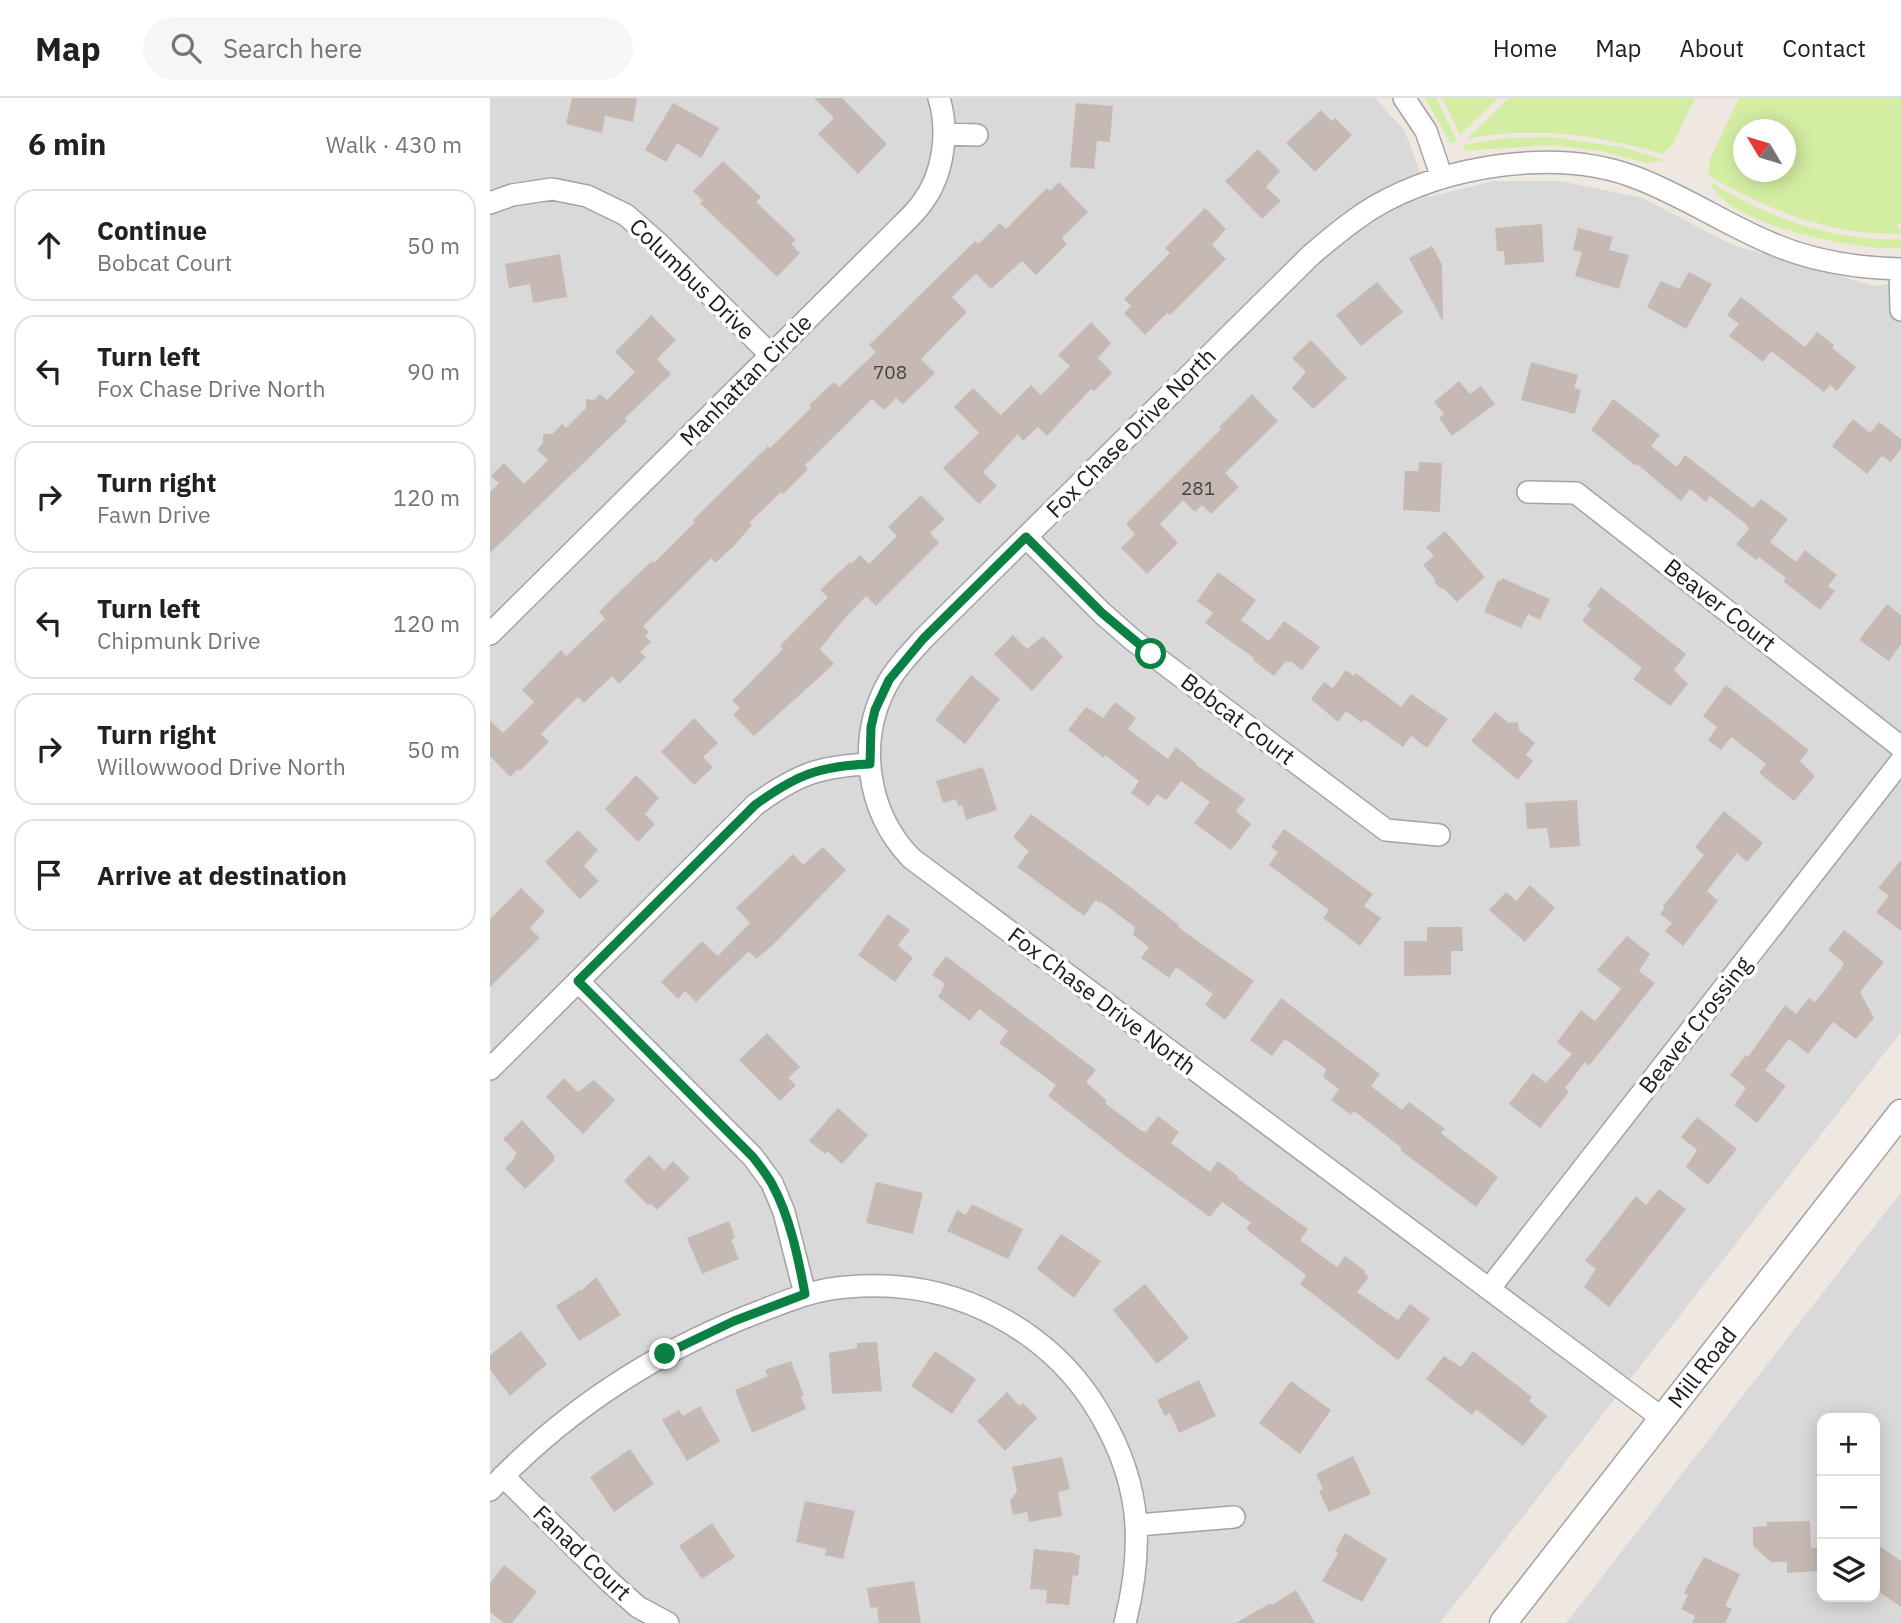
<!DOCTYPE html>
<html lang="en">
<head>
<meta charset="utf-8">
<style>
  :root { --surface:#fff; --page:#f6f6f6; --text:#202124; --muted:#757577; --line:#e0e0e0 }
  body { margin:0; font-family:"IBM Plex Sans",sans-serif; background:var(--page); color:var(--text) }
  .controls { position:absolute; right:21px; bottom:21px; display:grid; overflow:hidden; border-radius:14px; box-shadow:0 4px 18px #0003 }
  .controls button { width:63px; height:63px; display:grid; place-items:center; padding:0; border:0; border-bottom:2px solid var(--line); background:var(--surface); color:var(--text); font:35px sans-serif }
  .compass { position:absolute; left:1243px; top:21px; width:63px; height:63px; border-radius:50%; background:var(--surface); box-shadow:0 4px 18px #0003; rotate:308deg }
  .stop { position:absolute; width:21px; height:21px; margin:-16px; border:5px solid #0b8043; border-radius:50%; background:#fff }
  .stop.end { background:#0b8043; border-color:#fff; box-shadow:0 2px 7px #0008 }
  .list { margin:0; padding:0; list-style:none }
  h2 { display:flex; justify-content:space-between; align-items:center; height:91px; margin:0; padding:0 28px; font-size:30px }
  h2 small { font-size:23px; font-weight:400; color:var(--muted) }
  .list li { display:grid; grid-template-columns:46px 1fr auto; gap:21px; align-items:center; box-sizing:border-box; height:112px; margin:0 14px 14px; padding:0 14px; border:2px solid var(--line); border-radius:21px }
  .list b { display:block; font-size:26px; white-space:nowrap }
  .list p { margin:0; font-size:23px; white-space:nowrap; color:var(--muted) }
  .list em { font-size:23px; font-style:normal; color:var(--muted) }
  .icon { flex:none; width:38px; height:38px; fill:none; stroke:currentColor; stroke-width:2; stroke-linecap:round; stroke-linejoin:round }
  .map { position:relative; flex:none; width:1411px; height:1525px; overflow:hidden }
  header { display:flex; align-items:center; gap:42px; box-sizing:border-box; height:98px; padding:0 35px; background:var(--surface); border-bottom:2px solid var(--line) }
  header strong { font-size:33px }
  nav { display:flex; gap:38px; margin-inline-start:auto; font-size:24px }
  .search { width:490px; height:63px; background:var(--page); display:flex; align-items:center; gap:18px; box-sizing:border-box; padding:0 24px; border-radius:38px; color:var(--muted); font-size:26px }
  main { display:flex }
  aside { flex:1; background:var(--surface) }
  .map>svg:first-child { display:block }
  .residential { fill:#dad9d9; fill-rule:evenodd }
  .grass { fill:#d3eda2; fill-rule:evenodd }
  .building { fill:#c6b9b4 }
  .lines { fill:none; stroke-linecap:round; stroke-linejoin:round }
  .minor-casing { stroke:#a3a3a3; stroke-width:24 }
  .tertiary-casing { stroke:#a3a3a3; stroke-width:29 }
  .minor { stroke:#fff; stroke-width:21 }
  .tertiary { stroke:#fff; stroke-width:26 }
  .route { stroke:#0b8043; stroke-width:9 }
  .labels { text-anchor:middle; stroke-width:7; stroke-linejoin:round; paint-order:stroke }
  .number-label { font-size:19px; fill:#464342 }
  .street-label { font-size:23px; fill:#1c1c1c; stroke:#fff }
</style>
</head>
<body>
<header>
<strong>Map</strong>
<div class="search"><svg class="icon" aria-label="search" viewBox="0 0 24 24"><circle cx="10" cy="10" r="6"/><path d="M15 15l6 6"/></svg>Search here</div>
<nav><a>Home</a><a>Map</a><a>About</a><a>Contact</a></nav>
</header>
<main>
<aside>
<h2>6 min<small>Walk · 430 m</small></h2>
<ul class="list">
<li><svg class="icon" aria-label="ahead" viewBox="0 0 24 24"><path d="M12 20V5M6 11l6-6 6 6"/></svg><div><b>Continue</b><p>Bobcat Court</p></div><em>50 m</em></li>
<li><svg class="icon" aria-label="left" viewBox="0 0 24 24"><path d="M17 20v-9H6M10 6l-5 5 5 5"/></svg><div><b>Turn left</b><p>Fox Chase Drive North</p></div><em>90 m</em></li>
<li><svg class="icon" aria-label="right" viewBox="0 0 24 24"><path d="M7 20v-9h11M14 6l5 5-5 5"/></svg><div><b>Turn right</b><p>Fawn Drive</p></div><em>120 m</em></li>
<li><svg class="icon" aria-label="left" viewBox="0 0 24 24"><path d="M17 20v-9H6M10 6l-5 5 5 5"/></svg><div><b>Turn left</b><p>Chipmunk Drive</p></div><em>120 m</em></li>
<li><svg class="icon" aria-label="right" viewBox="0 0 24 24"><path d="M7 20v-9h11M14 6l5 5-5 5"/></svg><div><b>Turn right</b><p>Willowwood Drive North</p></div><em>50 m</em></li>
<li><svg class="icon" aria-label="arrive" viewBox="0 0 24 24"><path d="M6 21V4h12l-3 4 3 4H6"/></svg><div><b>Arrive at destination</b></div></li>
</ul>
</aside>
<div class="map">
<svg width="1411" height="1525" viewBox="0 0 1411 1525">
  <rect width="100%" height="100%" fill="#efe8e1"/>
  <path class="residential" d="M0,0H885L915,33L939,99L1003,83H1070L1153,100L1240,146L1383,188L1411,185V934L950,1525H0Z
    M1411,1094V1525H1076ZM1332,1320H1385V1499H1332Z"/>
  <path class="grass" d="M935,0H946L967,43L961,46Z
    M952,0H1008L970,37Z
    M1019,0H1205L1183,46L1172,56C1108,36 1044,28 977,41Z
    M1249,0H1411V126H1407V130L1411,131V136C1340,138 1278,112 1218,77L1220,61ZM1254,32H1296V74H1254Z
    M1061,39L1131,49L1175,62L1157,65L1111,53L1062,47L975,53L974,47L1017,40Z
    M1220,84C1277,119 1343,144 1411,141V150C1369,153 1235,127 1220,84Z"/>
  <path class="building" d="M82,0H147L143,24L115,18L112,35L76,26Z
    M324,0H352L397,46L368,76L328,36L344,20Z
    M183,5L229,30L211,60L187,45L176,64L155,52Z
    M586,5L623,8L620,44L607,43L604,71L580,69Z
    M831,12L842,23L845,20L862,37L825,74L796,45Z
    M768,51L790,73L776,89L791,103L772,121L735,83Z
    M233,63L271,99L266,104L306,142L301,146L310,155L287,179L210,105L213,103L203,93Z
    M569,84L598,114L572,140L577,146L546,177L532,163L501,191L486,176L462,199L477,214L431,261L445,275L413,306L406,300L394,312L382,301L315,367L318,371L293,396L291,394L259,425L262,427L244,448L225,465L221,460L153,528L159,534L155,538L161,544L150,554L156,559L129,586L122,578L94,605L88,599L51,636L59,644L30,673L28,671L20,679L0,658V622L13,635L44,604L32,592L71,552L76,558L115,521L109,514L126,497L162,463L164,465L205,424L203,422L278,348L280,350L321,310L319,307L336,291L344,284L349,289L386,254L379,247L485,143L488,146L510,125L516,131L557,90L560,93Z
    M715,110L736,131L722,147L736,161L680,217L677,215L655,237L634,215L641,208L634,201L680,155L675,150Z
    M1052,126L1054,164L1015,167L1014,153H1007L1005,130Z
    M1088,130L1123,139L1119,152L1139,157L1129,191L1085,178L1092,154L1083,152Z
    M942,148L952,166L953,224L919,160Z
    M70,156L77,199L43,205L40,186L19,190L15,166Z
    M1199,174L1222,186L1196,231L1157,209L1171,183L1189,191Z
    M887,184L913,214L871,248L846,217Z
    M1251,199L1315,249L1327,234L1344,247L1342,250L1366,269L1347,293L1340,287L1334,294L1281,253L1273,264L1239,238L1249,226L1237,217Z
    M161,217L186,242L167,261L181,276L135,320L137,323L0,455V394L9,385L1,378L14,365L34,386L58,362L47,352L53,345V336H62L72,326L76,330L96,310V301L104,302L110,296L117,302L145,274L125,254Z
    M601,224L621,245L608,260L622,275L604,293L601,291L557,338L548,329L533,343L528,336L493,374L507,388L489,406L453,370L489,335L464,309L483,290L511,317L541,287L551,297L580,268L568,257Z
    M821,242L857,280L823,311L802,290L816,274L802,260Z
    M1041,264L1088,277L1084,290L1091,292L1085,316L1031,302Z
    M969,283L980,296L991,288L1005,306L962,338L949,320L954,316L944,304Z
    M762,296L788,323L735,375L749,389L721,416L712,407L705,414L693,402L670,426L688,445L657,476L631,450L645,436L636,426L731,331L729,329Z
    M1123,301L1170,337L1161,348L1187,369L1195,357L1263,410L1271,401L1298,421L1280,444L1306,464L1315,452L1347,477L1338,488L1345,493L1330,512L1293,483L1296,480L1269,459L1266,462L1246,446L1259,431L1256,426L1220,398L1216,404L1200,391L1191,403L1147,366L1146,368L1101,332Z
    M1363,321L1380,335L1389,324L1411,341V351L1401,364L1392,358L1377,376L1342,348Z
    M929,364L952,365L950,414L913,412L915,373H928Z
    M431,397L455,421L440,435L449,445L386,508L376,498L354,521L330,551L344,566L264,638L243,617L250,610L242,603L293,551L290,548L338,499L330,492L360,464L361,466L370,457L379,466L407,438L398,429Z
    M955,433L995,479L967,504L954,491L950,490L945,485V481L933,467L944,458L936,449Z
    M728,474L766,502L751,522L779,543L794,523L830,549L812,572L800,563L799,565L796,563L784,578L763,562L764,560L715,525L723,515L707,503Z
    M1012,480L1060,501L1050,522L1038,516L1031,530L994,514L1008,482L1011,483Z
    M1111,489L1196,556L1184,572L1198,586L1180,608L1143,581L1152,570L1092,523L1101,511L1097,508Z
    M1397,506L1411,517V546L1399,563L1369,542Z
    M523,537L537,551L553,538L573,559L542,593L504,556Z
    M856,572L864,578L866,575L911,609L921,596L958,621L937,650L921,638L913,649L874,621L872,625L856,613L848,624L821,601L834,584L843,590Z
    M481,577L510,601L475,646L445,622Z
    M1236,587L1319,652L1310,663L1325,678L1304,703L1269,675L1276,666L1241,639L1231,652L1218,642L1227,629L1213,618Z
    M625,604L646,620L638,631L678,661L686,649L706,665L705,666L755,701L746,713L761,726L741,752L704,725L720,704L691,683L676,702L667,696L659,708L641,695L649,683L615,657L614,660L578,632L596,609L613,620Z
    M1005,614L1019,625L1028,624L1029,632L1045,645L1036,657L1043,663L1028,682L981,643Z
    M204,620L228,645L213,659L223,669L204,687L171,654Z
    M493,669L507,712L476,722L472,707L468,708L466,701L453,705L446,683Z
    M146,677L169,700L155,716L165,726L148,744L115,711Z
    M1087,702L1090,748L1060,750L1057,730L1037,731L1035,705Z
    M1234,713L1273,745L1257,764L1247,755L1217,793L1228,803L1193,848L1175,833L1182,825L1170,816L1175,810L1173,808L1214,757L1205,749Z
    M541,716L626,778L689,827L688,829L764,883L735,922L715,907L723,896L686,869L679,880L651,860L659,849L643,837L645,829L610,803V805L606,802L594,818L527,769L539,753L523,739Z
    M794,731L883,796L874,808L891,820L870,848L833,820L839,812L779,767L788,754L781,749Z
    M88,732L108,752L94,768L109,783L90,801L55,764Z
    M333,749L356,772L282,848L266,861L259,853L206,904L195,893L188,901L171,884L212,843L228,858L260,825L246,810L303,756L313,767Z
    M1411,762V833L1386,814L1399,798L1388,790Z
    M1040,787L1065,810L1035,844L999,812L1016,794L1026,803Z
    M31,790L55,813L40,830L50,840L0,889V821Z
    M398,816L420,832L408,847L423,860L405,884L368,857Z
    M937,829H972L973,853H961V877L914,878V843H937Z
    M1354,832L1394,864L1370,894L1384,920L1366,941L1343,924L1318,956L1299,941L1275,972L1296,988L1267,1025L1244,1007L1256,990L1240,977L1256,957L1258,959L1295,907L1306,916L1319,900L1325,904L1352,870L1354,865L1338,852Z
    M1137,838L1160,856L1149,873L1165,885L1099,968L1095,964L1075,990L1079,994L1050,1030L1019,1006L1043,975L1056,985L1082,956L1067,944L1091,912L1105,923L1131,891L1107,872Z
    M456,858L606,972L596,984L617,1003L615,1005L652,1033L656,1034L668,1018L689,1034L681,1045L720,1074L728,1063L749,1079L747,1080L818,1131L810,1142L847,1169L855,1158L875,1173L874,1175L879,1179L867,1194L908,1222L920,1206L940,1221L908,1262L810,1186L816,1177L756,1131L761,1125L732,1104L720,1119L638,1060L558,998L566,987L509,945L518,933L489,911L480,923L448,899L455,886L442,877Z
    M791,900L890,976L881,988L912,1012L919,1004L955,1031L951,1035L1008,1079L986,1109L910,1052L912,1050L864,1013L861,1017L841,1002L849,991L833,979L836,971L798,943L794,942L782,958L760,942Z
    M277,935L310,969L298,980L306,987L290,1003L249,962Z
    M74,980L88,994L104,982L125,1002L93,1036L56,999Z
    M348,1010L378,1037L352,1066L337,1053L335,1056L319,1043Z
    M1207,1019L1247,1051L1218,1087L1196,1069L1207,1052L1191,1039Z
    M32,1022L64,1057V1063L35,1091L15,1070L25,1060L24,1058L27,1055L13,1041Z
    M159,1057L174,1072L183,1063L200,1080L167,1112L160,1105L158,1107L134,1083Z
    M386,1084L433,1095L423,1136L376,1125Z
    M1169,1091L1196,1111L1119,1209L1094,1189L1106,1171L1095,1163L1146,1098L1156,1107Z
    M482,1106L533,1131L518,1161L457,1133L467,1112L476,1117Z
    M239,1123L245,1140L241,1142L249,1161L212,1176L197,1140Z
    M571,1136L611,1163L584,1200L547,1171Z
    M106,1179L131,1217L89,1243L66,1208L90,1192L91,1193Z
    M655,1186L699,1240L667,1266L623,1212Z
    M31,1233L57,1266L20,1298L0,1272V1257Z
    M387,1244L392,1293L342,1296L339,1255L367,1250V1245Z
    M445,1253L486,1281L462,1316L421,1288Z
    M983,1253L1042,1299L1039,1303L1057,1318L1033,1348L986,1311L982,1317L936,1281L954,1258L971,1269Z
    M301,1263L314,1298H311L316,1311L262,1335L245,1292L278,1278L275,1272Z
    M709,1282L726,1318L689,1335L680,1315L675,1318L667,1302Z
    M801,1283L841,1312L810,1356L769,1325Z
    M517,1294L529,1308L533,1305L547,1320L515,1353L487,1323Z
    M210,1308L230,1343L197,1363L172,1322L189,1312L193,1318Z
    M140,1351L164,1386L124,1414L100,1379Z
    M863,1358L881,1396L839,1414L829,1393L833,1391L826,1376Z
    M572,1359L580,1391L568,1394L572,1418L539,1424L537,1414L523,1417L520,1403L527,1393L522,1369Z
    M315,1403L365,1413L353,1461L335,1457L336,1451L306,1444Z
    M1320,1423L1321,1450H1330V1473L1297,1475V1464H1281L1263,1448V1429L1277,1428V1424Z
    M222,1425L245,1459L212,1481L189,1448Z
    M855,1435L897,1461L872,1504L832,1483L848,1455L845,1453Z
    M1385,1445L1411,1463V1509L1385,1491Z
    M544,1451L585,1455V1457H590L588,1478L583,1477L579,1507L556,1505L557,1492L540,1491Z
    M1214,1459L1250,1476L1235,1508L1242,1511L1235,1525H1202L1205,1518L1191,1511L1198,1497L1194,1495Z
    M14,1467L47,1494L22,1525H14L0,1514V1485Z
    M424,1483L431,1525H389L387,1509L380,1510L377,1490Z
    M806,1492L825,1525H746L780,1505L782,1507Z"/>
  <g class="lines">
    <g class="minor-casing">
      <path id="minor" d="M914,0L936,33L952,80
        M455,36L487,37
        M0,105L22,97L62,91L97,98L136,117L169,146L281,257
        M1410,171L1411,212
        M1038,394L1086,395L1411,649
        M536,439L612,515L644,543L896,732L949,737
        M0,536L406,133C415,124 425,115 432,105C454,76 459,33 449,0
        M88,883L263,1059L282,1085L294,1114L315,1196
        M0,971L265,707C306,677 329,668 380,666
        M999,1191L1411,663
        M1172,1320L421,760C376,713 366,640 399,583C408,567 421,555 433,541L821,157C841,140 861,123 884,109C956,67 1068,49 1147,80C1192,97 1232,124 1276,143C1317,162 1366,170 1411,171
        M13,1378L120,1484L148,1509L178,1525
        M0,1392C75,1312 168,1252 271,1213C299,1202 326,1191 357,1189C411,1184 461,1193 509,1219C546,1239 579,1268 602,1303C650,1377 656,1441 635,1525
        M648,1427L744,1419"/>
    </g>
    <g class="tertiary-casing">
      <g id="tertiary">
        <path id="s1" d="M1013,1525L1411,1015"/>
      </g>
    </g>
    <use href="#minor" class="minor"/>
    <use href="#tertiary" class="tertiary"/>
  </g>
  <g class="lines">
    <path class="route" d="M175,1256L244,1223L315,1196C308,1159 300,1119 282,1086C277,1077 270,1068 263,1059L88,883L265,707C306,677 329,668 380,666L381,629L385,612L399,582L433,541L536,439L612,515L661,556"/>
  </g>
  <g class="labels">
    <g class="number-label">
      <text x="400" y="281">708</text>
      <text x="708" y="397">281</text>
    </g>
    <g class="street-label">
      <text transform="translate(202 181) rotate(44)" y="8">Columbus Drive</text>
      <text transform="translate(256 282) rotate(-45)" y="8">Manhattan Circle</text>
      <text transform="translate(641 335) rotate(-45)" y="8">Fox Chase Drive North</text>
      <text transform="translate(1230 507) rotate(38)" y="8">Beaver Court</text>
      <text transform="translate(748 621) rotate(37)" y="8">Bobcat Court</text>
      <text transform="translate(612 903) rotate(37)" y="8">Fox Chase Drive North</text>
      <text transform="translate(1205 927) rotate(-52)" y="8">Beaver Crossing</text>
      <text dy="8" stroke="none"><textPath href="#s1" startOffset="324">Mill Road</textPath></text>
      <text transform="translate(92 1455) rotate(44)" y="8">Fanad Court</text>
    </g>
  </g>
</svg>
<div class="controls">
<button>+</button>
<button>−</button>
<button><svg class="icon" aria-label="layers" viewBox="0 0 24 24"><path d="M12 4l9 5-9 5-9-5zM3 14l9 5 9-5"/></svg></button>
</div>
<svg class="compass" viewBox="-18 -18 36 36"><path d="M0-13l5 13h-10z" fill="#e53935"/><path d="M0 13l5-13h-10z" fill="#757577"/></svg>
<div class="stop" style="left:661px;top:556px"></div>
<div class="stop end" style="left:175px;top:1256px"></div>
</div>
</main>
</body>
</html>
